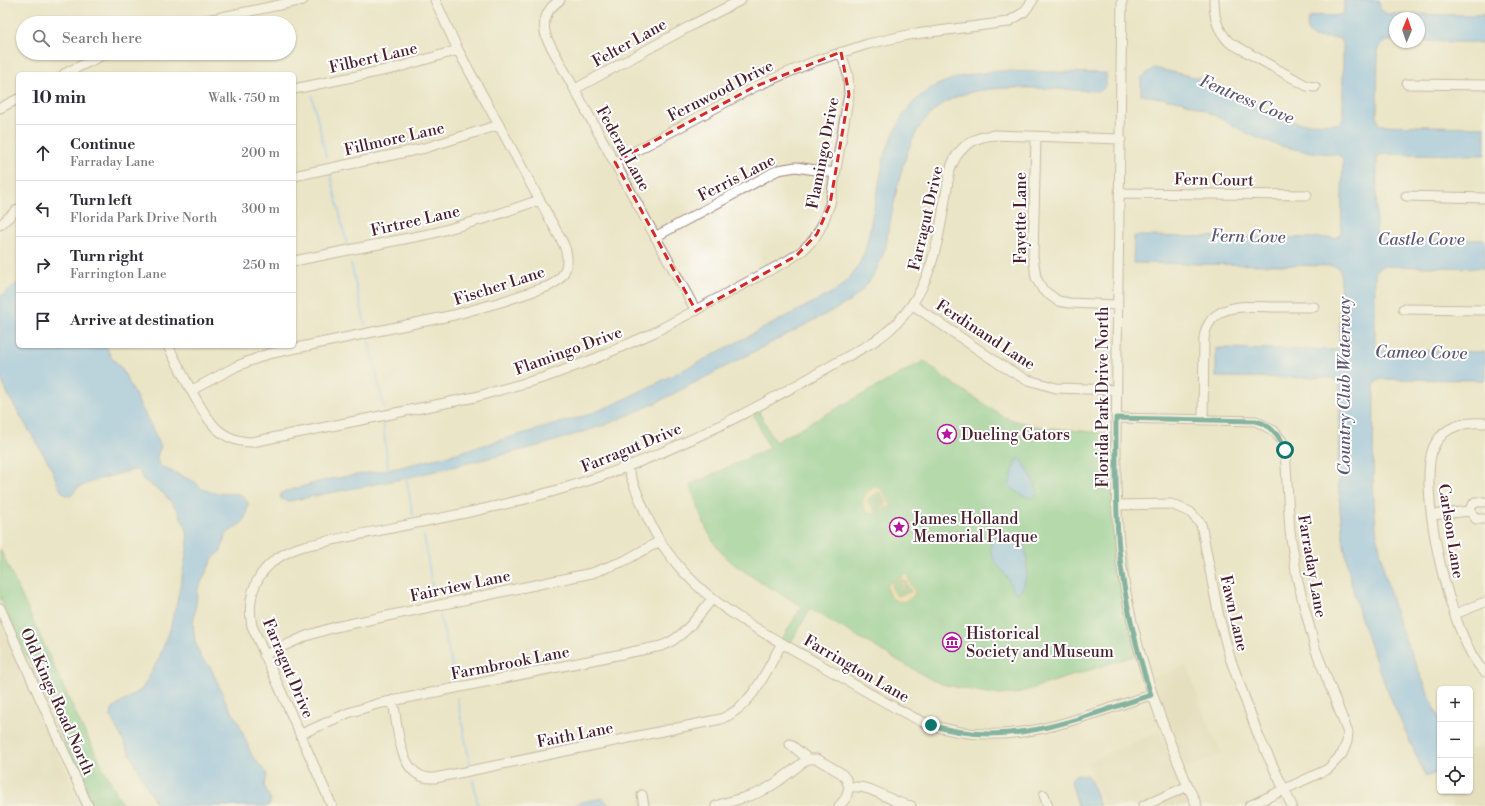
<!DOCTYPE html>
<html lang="en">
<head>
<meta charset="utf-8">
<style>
  :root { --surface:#fff; --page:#f2f2f3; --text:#2b2b33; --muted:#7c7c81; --line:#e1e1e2 }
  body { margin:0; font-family:"Libre Bodoni",serif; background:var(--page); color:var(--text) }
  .controls { position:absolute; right:12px; bottom:12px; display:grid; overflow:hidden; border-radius:6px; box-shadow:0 1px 3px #0004 }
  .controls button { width:36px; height:36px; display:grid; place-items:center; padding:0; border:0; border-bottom:1px solid var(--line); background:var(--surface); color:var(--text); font:20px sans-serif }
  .compass { position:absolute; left:1389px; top:12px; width:36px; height:36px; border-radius:50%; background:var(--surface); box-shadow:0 1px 3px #0004; rotate:2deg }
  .stop { position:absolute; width:12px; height:12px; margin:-9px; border:3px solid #0f766e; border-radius:50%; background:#fff }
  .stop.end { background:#0f766e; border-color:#fff; box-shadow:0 1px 4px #0008 }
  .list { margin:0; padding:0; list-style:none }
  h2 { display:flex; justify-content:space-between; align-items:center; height:52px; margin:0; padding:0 16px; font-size:17px }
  h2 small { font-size:13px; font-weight:400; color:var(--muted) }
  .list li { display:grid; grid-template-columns:26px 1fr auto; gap:12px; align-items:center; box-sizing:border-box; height:56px; padding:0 16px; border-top:1px solid var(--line) }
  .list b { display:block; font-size:15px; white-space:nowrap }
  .list p { margin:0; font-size:13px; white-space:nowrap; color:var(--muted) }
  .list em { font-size:13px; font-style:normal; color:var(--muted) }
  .icon { flex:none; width:22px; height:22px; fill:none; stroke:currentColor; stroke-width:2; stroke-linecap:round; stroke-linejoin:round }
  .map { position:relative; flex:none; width:1485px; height:806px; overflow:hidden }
  .search { position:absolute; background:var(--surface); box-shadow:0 1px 3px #0004; left:16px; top:16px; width:280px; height:44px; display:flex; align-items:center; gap:10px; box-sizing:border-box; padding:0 14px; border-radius:22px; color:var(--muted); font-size:15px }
  .panel { position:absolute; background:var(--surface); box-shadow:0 1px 3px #0004; left:16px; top:72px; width:280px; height:276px; border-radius:6px }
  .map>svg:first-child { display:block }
  .built { fill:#e0d7b7 }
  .green { fill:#74c98c; stroke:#5f745c }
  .sand { fill:#eeda9e; stroke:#9c7c64; fill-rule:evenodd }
  .water { fill:#81bdf4; stroke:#666e90 }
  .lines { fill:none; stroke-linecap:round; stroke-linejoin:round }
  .stream { stroke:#81bdf4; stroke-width:2 }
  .minor-casing { stroke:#9a8279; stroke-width:11 }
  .minor { stroke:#fff; stroke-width:9 }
  .route { stroke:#0f766e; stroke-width:5 }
  .marked { fill:none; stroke:#d62828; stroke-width:3; stroke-dasharray:8 5; stroke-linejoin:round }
  .labels { text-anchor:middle; stroke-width:4; stroke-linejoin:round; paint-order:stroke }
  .street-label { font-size:16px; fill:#4a1f2b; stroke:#fff }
  .poi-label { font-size:16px; fill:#4a1f2b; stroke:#fff; text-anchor:start }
  .water-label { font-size:17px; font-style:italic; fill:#5d5671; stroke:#fff }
</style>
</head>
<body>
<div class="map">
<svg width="1485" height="806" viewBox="0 0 1485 806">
  <rect width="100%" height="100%" fill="#fff"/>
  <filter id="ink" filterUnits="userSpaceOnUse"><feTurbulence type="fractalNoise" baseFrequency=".025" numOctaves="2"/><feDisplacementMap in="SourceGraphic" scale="8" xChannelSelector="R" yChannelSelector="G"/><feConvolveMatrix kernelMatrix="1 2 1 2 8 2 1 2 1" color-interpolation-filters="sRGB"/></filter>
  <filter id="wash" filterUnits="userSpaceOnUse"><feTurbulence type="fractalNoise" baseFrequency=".012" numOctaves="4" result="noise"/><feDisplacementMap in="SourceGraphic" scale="16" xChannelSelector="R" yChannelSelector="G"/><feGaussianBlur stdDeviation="0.9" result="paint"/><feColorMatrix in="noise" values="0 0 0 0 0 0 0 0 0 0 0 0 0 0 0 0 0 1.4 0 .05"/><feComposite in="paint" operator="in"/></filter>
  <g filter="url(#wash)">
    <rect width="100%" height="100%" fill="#ebe5c7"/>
    <path class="built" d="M0,619L73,788L83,806H0Z
      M1188,666L1203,711L1222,754L1186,769L1165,721L1150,677Z
      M1159,731L1189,806H1105L1087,763Z
      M1485,744V806H1454L1447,791H1470V750Z
      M1291,790L1299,806H1258Z"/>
    <path class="green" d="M924,361L946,379L1004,417L1033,426L1113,434L1116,499L1136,655L1015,694H992L945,685L932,680L810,609L790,644L782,639L802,606C780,593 736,570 721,552C705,533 698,507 690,485L769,448L752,411L757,408L775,442Z
      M0,549L80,723L123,806H92L57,727L38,675L23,650L0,598Z"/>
    <path class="sand" d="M876,487L881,489L892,506L872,514C856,509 863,490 876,487ZM879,492L887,503L876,500V502L886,505L876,511L874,510L868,501L869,498Z
      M906,573L915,593L909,600C897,605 886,598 887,584L902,577ZM903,579L900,591L903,590L905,580L911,592L897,596L891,586L893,583Z"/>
    <path class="water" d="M1344,0H1379L1380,9L1387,14L1485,15V43L1419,41V18H1395V41H1385L1378,48L1377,117L1379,125L1485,127V155L1384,154L1378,156L1377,160L1376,227C1376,235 1377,238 1386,239L1485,240V268L1383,266L1379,267L1375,273V344L1378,350L1485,352V380L1384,379L1378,380L1374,385L1373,485L1376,529L1385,576L1400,627L1440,721V771L1426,777C1388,693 1349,613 1341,519C1338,489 1338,459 1339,428C1339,414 1341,397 1339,383L1332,378L1216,377V348L1337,350L1339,345L1341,275L1339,268L1334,266L1133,263L1134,236L1335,238L1339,236L1341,232L1343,161L1340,155L1304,151L1281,146L1252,136L1203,109L1181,101L1141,95V78L1154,68L1203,79L1273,114L1299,123L1339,124L1343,119V42L1338,38L1312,37C1307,33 1306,23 1309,18C1318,12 1332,19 1342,14L1344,11Z
      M1002,71L1106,73V86L1100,91C1061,90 1000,83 964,94C946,99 927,114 917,131C901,160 896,195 889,227C887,232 888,239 886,245C880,268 868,287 849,302L654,404L605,425L539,446L406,478L289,501L281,499L280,495L283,492L326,480L397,468L450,455L584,416L617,403L697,363L837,290C851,278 860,266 866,248L884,158C906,92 935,76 1002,71Z
      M18,283V346H106L111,357L122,369L161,446L157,456L158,463L162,467L195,482L202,489L214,493L241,494L248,503L246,515L242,523L226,534L221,551L213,558L198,589L193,624L195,642L201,658L211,668L227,704L238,721L252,756L266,772L267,776L264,785L271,801L268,806H157L113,721L111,716L112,709L142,689L158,660L169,633L177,602L188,545L187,530L177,509L163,493L143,480L140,472L136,470L125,472L96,480L77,488L71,496L65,495L60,489L50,465L9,397L0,376V297Z
      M1019,458C1025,462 1037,485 1037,493L1033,497C1025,499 1016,491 1009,486L1016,460Z
      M1007,536L1021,539C1029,548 1029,587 1018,593C1010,590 1011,583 1007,577C999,565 987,556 992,540L998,537Z
      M1078,775H1087L1090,779L1100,806H1078L1071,782L1073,777Z
      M603,798L610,806H573L581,802Z"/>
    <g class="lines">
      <path class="stream" d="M312,96L326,156
        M330,173L347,245
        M351,264L365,324
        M369,341L384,408
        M383,421L388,469
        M406,478L413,515
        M424,536L433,593
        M440,616L455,677
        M457,698L470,764
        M473,780L478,806"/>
    </g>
  </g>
  <g filter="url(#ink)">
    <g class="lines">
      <g class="minor-casing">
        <path id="minor" d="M560,0C546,9 541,23 547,39L696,311
          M1122,0C1120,118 1118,236 1117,354C1117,428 1112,502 1123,576C1136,657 1163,732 1197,806
          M1214,0C1214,18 1217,29 1229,42L1307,86L1315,87
          M193,23L303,0
          M64,74L107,53
          M1407,84L1485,85
          M294,89L396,68L458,50
          M575,89L694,24L741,0
          M0,108L18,99
          M1036,137L1033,256L1036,278L1043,290L1058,301L1069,303L1118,305
          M615,162L754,87L815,61L868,44L908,35L1008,22L1024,12L1033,0
          M294,176L425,148L499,125
          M1120,193L1307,195
          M1406,196L1485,198
          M0,225L18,209
          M655,237L778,170L796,167L835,173
          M294,261L434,233L487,218L539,200
          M913,305L1001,365L1025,379L1056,388L1117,390
          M1403,309L1485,310
          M168,346C180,368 199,410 215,427C225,437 238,442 252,442L475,397L546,377L594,359L653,333L787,261L802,251L814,239L822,225L830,204L849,94L848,75L841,52
          M192,390L237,366L268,354L454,315L501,302L549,286C566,278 571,262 564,245L458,50L435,0
          M1116,418L1256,421L1274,431L1282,441L1285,450L1290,531L1297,578L1315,648L1348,733L1347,742L1342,754L1328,769L1249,806
          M1203,419L1204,338C1209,303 1244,306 1271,307C1285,307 1299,307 1314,307
          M1485,423C1465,422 1446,425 1435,444C1414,482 1452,644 1485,672
          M627,467C639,497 649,528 669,554C707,606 764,633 819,664C854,684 887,705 923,722C1005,753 1073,719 1151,695
          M1485,502H1475L1471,507L1470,511L1476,519H1485
          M1116,505L1171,504L1190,512L1201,524L1219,617L1230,658L1259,737L1292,806
          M1432,515L1470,511
          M0,608L88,806
          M1455,614L1485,602
          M264,655L306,636L335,627L592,573L624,561L660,541
          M393,700C398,727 398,781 435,778L721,719C753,706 766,671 782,643
          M301,734L348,713L377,704L661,646C684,638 697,617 712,599
          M790,744L808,759H817L841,773L846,779L849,787C873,784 888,802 911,806
          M642,795L644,806
          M1044,795L1048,806
          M332,806L252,626C244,585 266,557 304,546C400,525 497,511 590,480C690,447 782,394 873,342C936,302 938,236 950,170C957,148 972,137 994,135L1121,139
          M716,806C732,800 749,798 764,790C780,782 793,769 808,759
          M839,806L846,798L849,787
          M1143,806L1188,786"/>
      </g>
      <use href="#minor" class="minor"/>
    </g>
  </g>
  <g class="lines" filter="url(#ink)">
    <path class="route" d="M931,725C1009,750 1078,718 1151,695C1136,648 1124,598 1119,549C1115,505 1116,462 1116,418L1256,421C1270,425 1280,436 1285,450"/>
  </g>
  <path d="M0 0H1485V806H0ZM841,52L849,94L830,204L817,234L796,256L696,311L615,162L754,87Z" fill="#ebe5c7" fill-opacity=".55" fill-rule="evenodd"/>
  <path class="marked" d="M841,52L849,94L830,204L817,234L796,256L696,311L615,162L754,87Z"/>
  <defs>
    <g id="sight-ring" transform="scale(1)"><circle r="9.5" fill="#fff" stroke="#b5179e" stroke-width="1.5"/><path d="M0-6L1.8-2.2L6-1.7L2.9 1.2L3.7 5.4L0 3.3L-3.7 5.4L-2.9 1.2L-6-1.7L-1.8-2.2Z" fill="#b5179e"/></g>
    <g id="museum-ring" transform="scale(1)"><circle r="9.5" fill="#fff" stroke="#b5179e" stroke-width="1.5"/><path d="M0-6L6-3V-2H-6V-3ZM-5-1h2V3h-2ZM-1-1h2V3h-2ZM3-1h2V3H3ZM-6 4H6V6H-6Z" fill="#b5179e"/></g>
  </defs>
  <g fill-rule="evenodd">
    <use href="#sight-ring" x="947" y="434"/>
    <use href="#sight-ring" x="899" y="527"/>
    <use href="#museum-ring" x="952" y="642"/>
  </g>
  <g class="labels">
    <g class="street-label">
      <text transform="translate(629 42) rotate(-29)" y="6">Felter Lane</text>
      <text transform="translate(373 57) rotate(-13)" y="6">Filbert Lane</text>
      <text transform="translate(720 90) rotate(-27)" y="6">Fernwood Drive</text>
      <text transform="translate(394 138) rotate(-13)" y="6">Fillmore Lane</text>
      <text transform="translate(624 148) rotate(61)" y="6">Federal Lane</text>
      <text transform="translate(822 153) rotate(-79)" y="6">Flamingo Drive</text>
      <text transform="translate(736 177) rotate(-27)" y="6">Ferris Lane</text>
      <text transform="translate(1214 179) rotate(1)" y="6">Fern Court</text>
      <text transform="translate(925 218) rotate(-77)" y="6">Farragut Drive</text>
      <text transform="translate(1020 218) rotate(-90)" y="6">Fayette Lane</text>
      <text transform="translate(415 220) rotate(-13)" y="6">Firtree Lane</text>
      <text transform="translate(499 285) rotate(-18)" y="6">Fischer Lane</text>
      <text transform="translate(986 334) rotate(33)" y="6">Ferdinand Lane</text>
      <text transform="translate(568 350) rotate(-20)" y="6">Flamingo Drive</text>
      <text transform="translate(1102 397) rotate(-90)" y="6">Florida Park Drive North</text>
      <text transform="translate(631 447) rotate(-22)" y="6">Farragut Drive</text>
      <text transform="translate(1452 531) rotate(81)" y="6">Carlson Lane</text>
      <text transform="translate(1313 566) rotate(80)" y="6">Farraday Lane</text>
      <text transform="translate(460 585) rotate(-12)" y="6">Fairview Lane</text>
      <text transform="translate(1235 613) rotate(77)" y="6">Fawn Lane</text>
      <text transform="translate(510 662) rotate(-11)" y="6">Farmbrook Lane</text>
      <text transform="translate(289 668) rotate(67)" y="6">Farragut Drive</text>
      <text transform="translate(857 668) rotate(30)" y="6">Farrington Lane</text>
      <text transform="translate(58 701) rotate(66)" y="6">Old Kings Road North</text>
      <text transform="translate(575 734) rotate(-11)" y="6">Faith Lane</text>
    </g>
    <g class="poi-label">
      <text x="961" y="440">Dueling Gators</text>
      <text x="913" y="524">James Holland<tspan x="913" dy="18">Memorial Plaque</tspan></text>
      <text x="966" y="639">Historical<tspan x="966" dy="18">Society and Museum</tspan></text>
    </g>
    <g class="water-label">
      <text transform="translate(1247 99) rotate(23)" y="6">Fentress Cove</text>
      <text transform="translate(1248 236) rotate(1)" y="6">Fern Cove</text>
      <text x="1421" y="245">Castle Cove</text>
      <text transform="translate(1421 352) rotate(1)" y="6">Cameo Cove</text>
      <text transform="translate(1344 386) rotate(-90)" y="6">Country Club Waterway</text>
    </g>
  </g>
</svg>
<div class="controls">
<button>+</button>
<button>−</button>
<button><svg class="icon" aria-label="locate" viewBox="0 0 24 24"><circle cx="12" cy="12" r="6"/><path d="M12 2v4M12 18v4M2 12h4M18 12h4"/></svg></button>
</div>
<svg class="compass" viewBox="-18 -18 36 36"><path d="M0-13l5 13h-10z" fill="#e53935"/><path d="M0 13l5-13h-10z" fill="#7c7c81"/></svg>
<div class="stop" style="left:1285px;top:450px"></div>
<div class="stop end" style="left:931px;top:725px"></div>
<div class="search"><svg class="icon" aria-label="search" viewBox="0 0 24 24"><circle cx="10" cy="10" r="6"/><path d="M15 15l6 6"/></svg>Search here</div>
<section class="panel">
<h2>10 min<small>Walk · 750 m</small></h2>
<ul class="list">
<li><svg class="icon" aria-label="ahead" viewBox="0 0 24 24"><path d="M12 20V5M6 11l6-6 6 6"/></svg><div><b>Continue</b><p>Farraday Lane</p></div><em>200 m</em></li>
<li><svg class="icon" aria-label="left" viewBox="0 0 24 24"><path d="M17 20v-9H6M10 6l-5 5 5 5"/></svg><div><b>Turn left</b><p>Florida Park Drive North</p></div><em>300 m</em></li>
<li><svg class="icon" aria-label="right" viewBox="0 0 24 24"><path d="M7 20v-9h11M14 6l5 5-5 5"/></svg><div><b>Turn right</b><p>Farrington Lane</p></div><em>250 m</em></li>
<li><svg class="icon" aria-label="arrive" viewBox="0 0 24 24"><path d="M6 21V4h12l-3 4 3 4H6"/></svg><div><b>Arrive at destination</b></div></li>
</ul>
</section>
</div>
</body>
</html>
